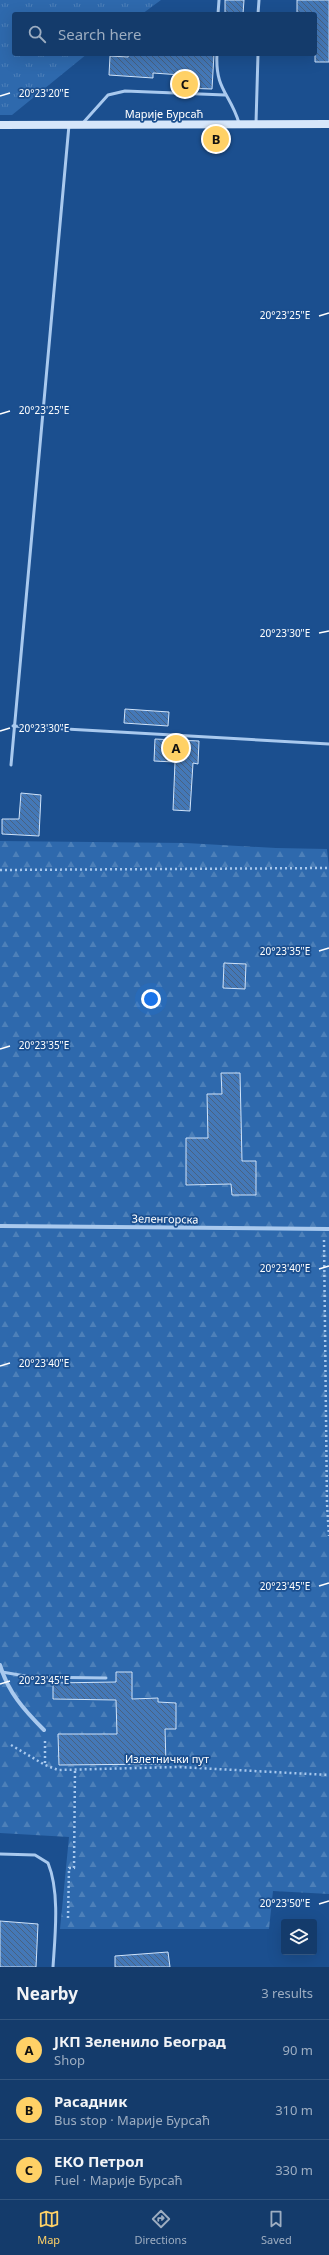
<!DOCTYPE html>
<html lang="en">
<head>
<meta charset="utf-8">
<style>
  :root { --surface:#143b6b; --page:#214673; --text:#f1f3f6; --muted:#9dadc1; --line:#33557e; --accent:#ffd166 }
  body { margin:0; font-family:"Noto Sans",sans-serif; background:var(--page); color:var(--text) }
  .controls { position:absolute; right:12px; bottom:12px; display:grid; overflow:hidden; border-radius:4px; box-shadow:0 4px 16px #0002 }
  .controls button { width:36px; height:36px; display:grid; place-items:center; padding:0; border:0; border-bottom:1px solid var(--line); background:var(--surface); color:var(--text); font:20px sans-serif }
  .you { position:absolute; left:151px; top:999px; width:14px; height:14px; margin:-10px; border:3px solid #fff; border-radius:50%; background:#1a73e8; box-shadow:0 0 0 6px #1a73e833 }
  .badge { display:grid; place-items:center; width:26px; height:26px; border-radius:50%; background:var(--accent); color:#111; font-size:13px; font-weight:700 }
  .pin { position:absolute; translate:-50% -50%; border:2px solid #fff; box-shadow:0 1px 4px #0006 }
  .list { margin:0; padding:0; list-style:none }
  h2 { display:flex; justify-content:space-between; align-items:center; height:52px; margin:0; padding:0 16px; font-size:17px }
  h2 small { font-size:13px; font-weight:400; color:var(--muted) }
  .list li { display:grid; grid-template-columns:26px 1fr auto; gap:12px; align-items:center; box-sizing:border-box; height:60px; padding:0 16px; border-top:1px solid var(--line) }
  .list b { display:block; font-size:15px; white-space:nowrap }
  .list p { margin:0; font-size:13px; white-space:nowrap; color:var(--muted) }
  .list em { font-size:13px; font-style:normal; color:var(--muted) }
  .icon { flex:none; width:22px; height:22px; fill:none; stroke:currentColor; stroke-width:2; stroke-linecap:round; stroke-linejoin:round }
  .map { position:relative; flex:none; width:329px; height:1967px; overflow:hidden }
  .search { position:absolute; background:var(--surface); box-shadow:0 4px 16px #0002; left:12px; right:12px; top:12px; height:44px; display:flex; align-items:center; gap:10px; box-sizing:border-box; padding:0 14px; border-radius:4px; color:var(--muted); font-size:15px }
  .sheet { height:232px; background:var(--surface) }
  nav { display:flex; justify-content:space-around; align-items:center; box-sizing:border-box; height:56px; border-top:1px solid var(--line); background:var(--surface); font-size:11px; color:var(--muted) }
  nav a { display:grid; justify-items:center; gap:2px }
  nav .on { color:var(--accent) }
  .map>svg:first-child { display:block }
  .grass { fill:url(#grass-tufts) }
  .forest { fill:url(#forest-firs) }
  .building { fill:url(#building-back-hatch); stroke:#cfe3fa }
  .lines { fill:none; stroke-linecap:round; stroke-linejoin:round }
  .path { stroke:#a9c9ee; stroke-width:2.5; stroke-dasharray:2 3; stroke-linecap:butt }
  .lane { stroke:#a9c9ee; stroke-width:3 }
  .street { stroke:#a9c9ee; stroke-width:4 }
  .secondary { stroke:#d6e6fa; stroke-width:8 }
  .ticks { fill:none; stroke:#fff; stroke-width:1.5 }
  .labels { text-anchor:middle; stroke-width:3.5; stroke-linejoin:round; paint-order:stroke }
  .street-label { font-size:11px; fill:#fff; stroke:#1b4f8f }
  .ticks-label { font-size:10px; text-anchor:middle; fill:#fff; stroke:#1b4f8f; stroke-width:3.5; stroke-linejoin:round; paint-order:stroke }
</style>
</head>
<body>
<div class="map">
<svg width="329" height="1967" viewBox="0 0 329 1967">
  <defs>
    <pattern id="grass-tufts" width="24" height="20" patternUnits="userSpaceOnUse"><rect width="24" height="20" fill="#2e69ad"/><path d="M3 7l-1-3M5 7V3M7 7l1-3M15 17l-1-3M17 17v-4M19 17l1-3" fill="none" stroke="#4d80b9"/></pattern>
    <pattern id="forest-firs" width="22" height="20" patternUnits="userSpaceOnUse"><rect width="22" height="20" fill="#2e69ad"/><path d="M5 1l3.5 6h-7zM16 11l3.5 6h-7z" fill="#4d80b9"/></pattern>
    <pattern id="building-back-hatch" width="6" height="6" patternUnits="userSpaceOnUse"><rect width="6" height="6" fill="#4478b7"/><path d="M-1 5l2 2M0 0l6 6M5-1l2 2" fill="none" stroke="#486282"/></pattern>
  </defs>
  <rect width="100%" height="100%" fill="#1b4f8f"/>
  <path class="grass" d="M0,0H161L142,14H14V54H87L12,115H0Z"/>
  <path class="forest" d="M0,841L186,843L276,848L327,849L329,868V1894L273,1891L269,1929H60L69,1837L0,1833Z"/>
  <path class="building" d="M225,0H244L243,14H225Z
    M297,0H329V62H315V14H297Z
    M129,54H214L212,89L181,88V75L153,73V78L109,75L110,56L128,57Z
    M125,709L169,712L168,726L124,723Z
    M155,739L199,741L198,764L193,763L190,811L173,810L175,762L154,761Z
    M21,793L41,795L39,836L2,834V819H19Z
    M224,963L246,964L245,989L223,988Z
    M221,1073H240L242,1161H256V1195H232L231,1184L186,1185V1138H208L207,1094H222Z
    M116,1672H132V1699L158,1698V1702L176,1703V1729H165L166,1764L59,1765L58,1734H117L116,1700L53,1699V1683L116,1682Z
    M0,1921L38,1924L36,1967H0Z
    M168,1952L170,1967H115V1956Z"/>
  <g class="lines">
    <path class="path" d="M0,870L329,868
      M324,1240L327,1504L329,1536
      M45,1741V1764
      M11,1745L45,1765L58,1770L179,1767L329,1775
      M68,1918L69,1868H74L75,1769"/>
    <path class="lane" d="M218,14L219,0
      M258,14L259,0
      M217,54C215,90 230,93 239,123
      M256,123L258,54
      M82,124L108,95L125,91L225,95
      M13,726L329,744
      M11,765L69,125
      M2,1672L31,1677L106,1678
      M0,1854L35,1855L48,1863C60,1892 55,1936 53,1967"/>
    <path class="street" d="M0,1226L329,1229
      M0,1665C8,1692 24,1710 44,1730"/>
    <path class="secondary" d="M0,125L329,124"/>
  </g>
  <path class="ticks" d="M0,96L10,93M319,316L329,313M0,414L10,411M319,633L329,631M0,731L10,728M319,951L329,948M0,1049L10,1046M319,1269L329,1266M0,1366L10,1363M319,1586L329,1583M0,1684L10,1681M319,1904L329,1901"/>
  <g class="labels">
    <g class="street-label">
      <text x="164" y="118">Марије Бурсаћ</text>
      <text transform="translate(165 1219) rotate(1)" y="4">Зеленгорска</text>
      <text x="167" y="1763">Излетнички пут</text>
    </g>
  </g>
  <g class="ticks-label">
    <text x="44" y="97">20°23'20"E</text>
    <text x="285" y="319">20°23'25"E</text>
    <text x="44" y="414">20°23'25"E</text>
    <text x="285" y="637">20°23'30"E</text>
    <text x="44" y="732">20°23'30"E</text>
    <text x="285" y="955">20°23'35"E</text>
    <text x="44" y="1049">20°23'35"E</text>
    <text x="285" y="1272">20°23'40"E</text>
    <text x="44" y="1367">20°23'40"E</text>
    <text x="285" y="1590">20°23'45"E</text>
    <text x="44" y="1684">20°23'45"E</text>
    <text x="285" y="1907">20°23'50"E</text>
  </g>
</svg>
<div class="controls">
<button><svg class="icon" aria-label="layers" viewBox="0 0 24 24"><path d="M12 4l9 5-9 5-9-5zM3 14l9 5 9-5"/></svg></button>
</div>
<div class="you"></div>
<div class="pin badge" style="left:176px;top:748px">A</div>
<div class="pin badge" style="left:216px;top:139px">B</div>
<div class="pin badge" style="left:185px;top:84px">C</div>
<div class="search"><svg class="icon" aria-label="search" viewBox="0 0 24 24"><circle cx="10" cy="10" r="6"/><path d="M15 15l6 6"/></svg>Search here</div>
</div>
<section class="sheet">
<h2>Nearby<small>3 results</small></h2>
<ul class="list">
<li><span class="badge">A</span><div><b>ЈКП Зеленило Београд</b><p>Shop</p></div><em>90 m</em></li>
<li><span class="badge">B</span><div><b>Расадник</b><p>Bus stop · Марије Бурсаћ</p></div><em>310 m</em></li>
<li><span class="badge">C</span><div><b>ЕКО Петрол</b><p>Fuel · Марије Бурсаћ</p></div><em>330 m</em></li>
</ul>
</section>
<nav>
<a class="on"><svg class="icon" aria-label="map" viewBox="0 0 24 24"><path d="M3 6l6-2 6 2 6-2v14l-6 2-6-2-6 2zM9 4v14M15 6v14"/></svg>Map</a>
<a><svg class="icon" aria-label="directions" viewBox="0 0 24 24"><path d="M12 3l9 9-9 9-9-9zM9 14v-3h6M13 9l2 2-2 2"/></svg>Directions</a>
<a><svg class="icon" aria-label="saved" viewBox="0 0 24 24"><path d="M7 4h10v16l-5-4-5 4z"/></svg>Saved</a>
</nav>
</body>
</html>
